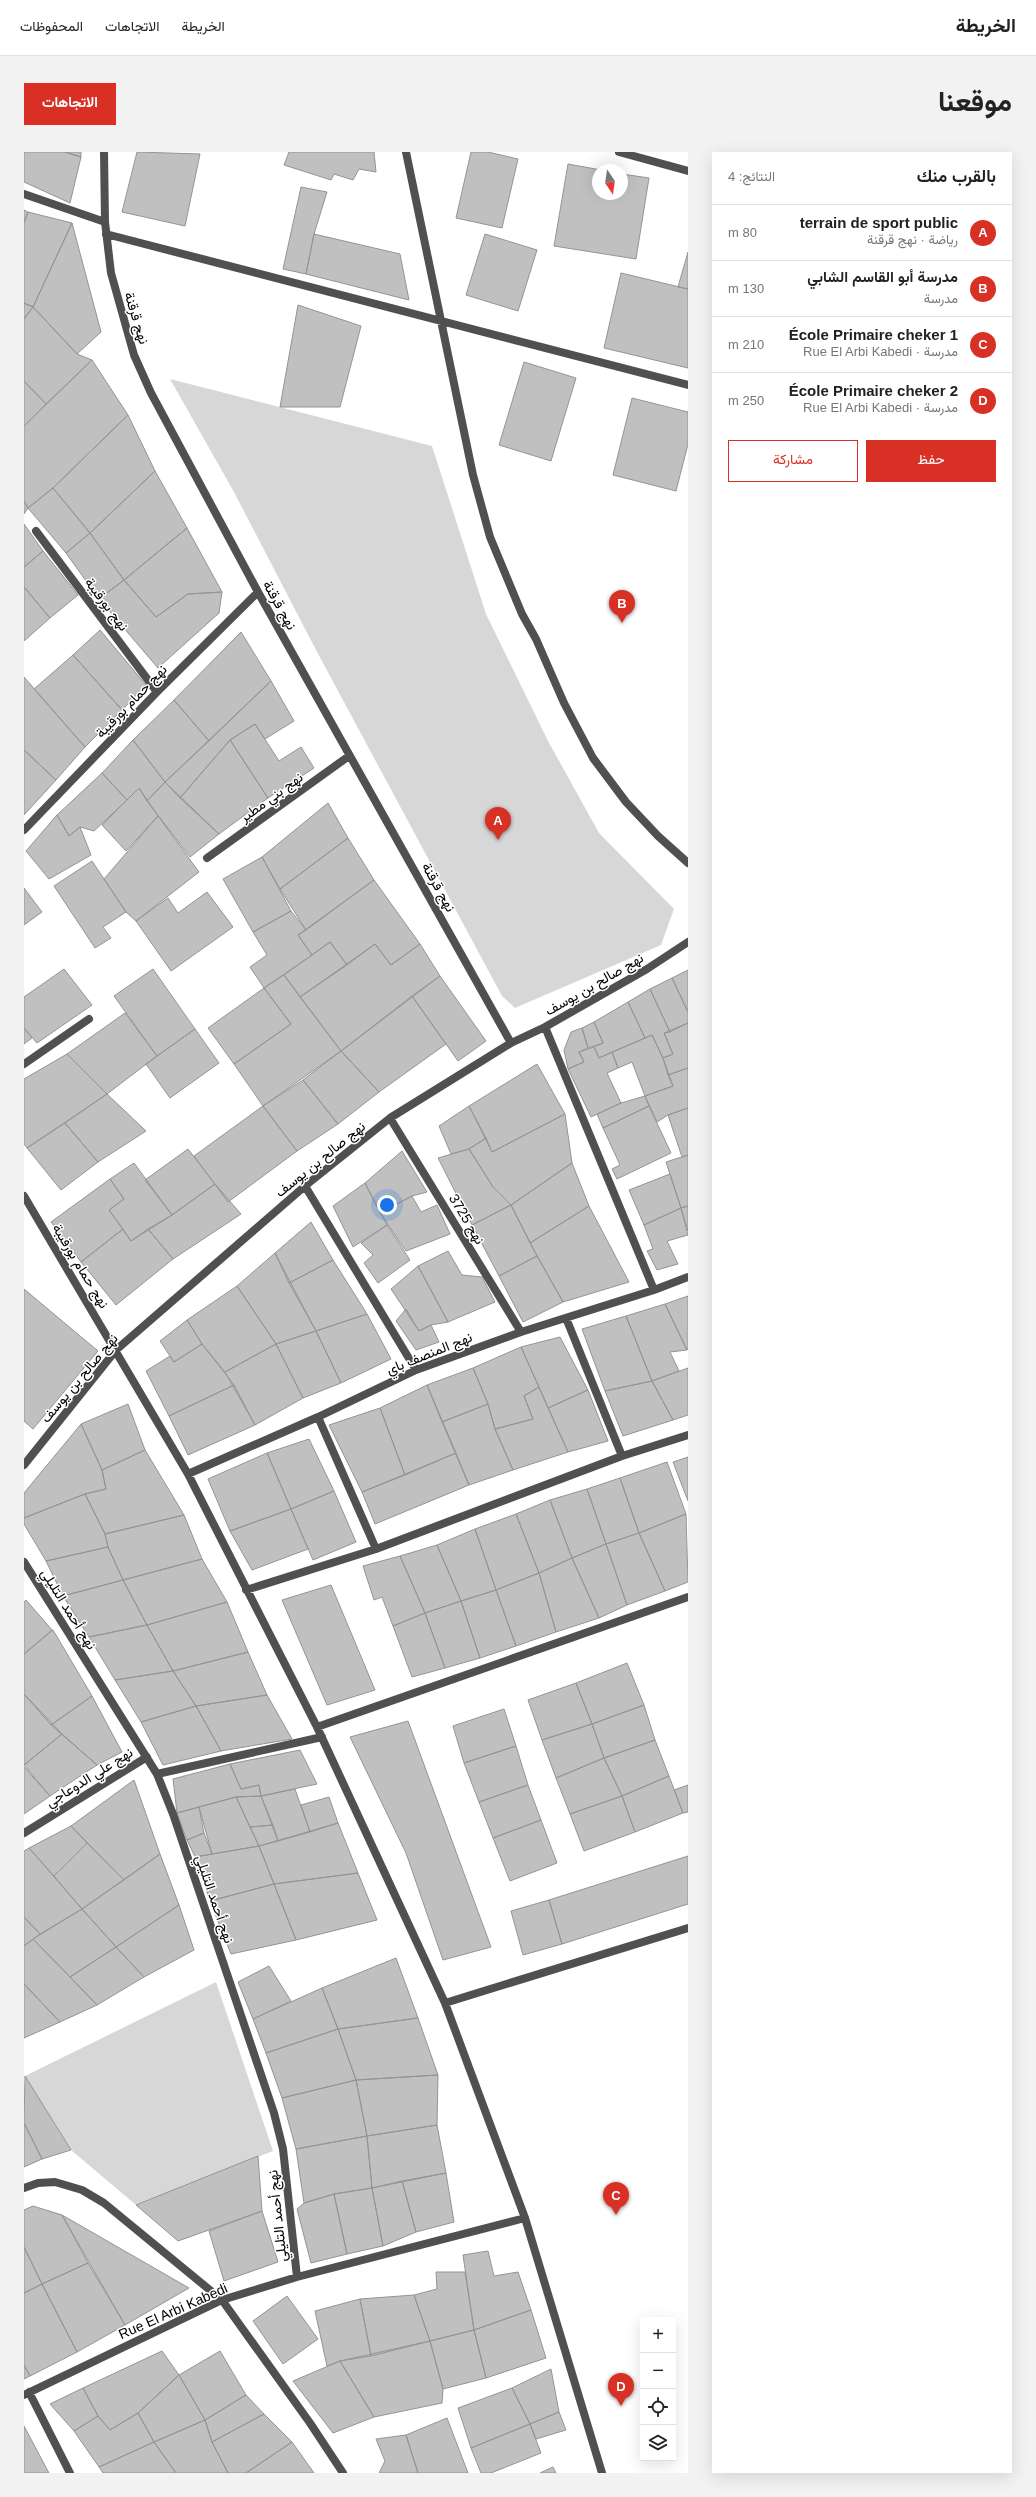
<!DOCTYPE html>
<html lang="ar">
<head>
<meta charset="utf-8">
<style>
  :root { --surface:#fff; --page:#f2f2f2; --text:#222; --muted:#767676; --line:#e0e0e0; --accent:#d93025 }
  body { margin:0; font-family:Arial,Vazirmatn,sans-serif; background:var(--page); color:var(--text); direction:rtl }
  .controls { position:absolute; right:12px; bottom:12px; display:grid; overflow:hidden; border-radius:0px; box-shadow:0 4px 16px #0002 }
  .controls button { width:36px; height:36px; display:grid; place-items:center; padding:0; border:0; border-bottom:1px solid var(--line); background:var(--surface); color:var(--text); font:20px sans-serif }
  .compass { position:absolute; left:568px; top:12px; width:36px; height:36px; border-radius:50%; background:var(--surface); box-shadow:0 4px 16px #0002; rotate:167deg }
  .you { position:absolute; left:363px; top:1053px; width:14px; height:14px; margin:-10px; border:3px solid #fff; border-radius:50%; background:#1a73e8; box-shadow:0 0 0 6px #1a73e833 }
  .badge { display:grid; place-items:center; width:26px; height:26px; border-radius:50%; background:var(--accent); color:#fff; font-size:13px; font-weight:700 }
  .pin { position:absolute; translate:-50% -33px; filter:drop-shadow(0 1px 2px #0008) }
  .pin::after { content:''; position:absolute; top:21px; width:14px; height:12px; background:inherit; clip-path:polygon(0 0,100% 0,50% 100%) }
  .list { margin:0; padding:0; list-style:none }
  h2 { display:flex; justify-content:space-between; align-items:center; height:52px; margin:0; padding:0 16px; font-size:17px }
  h2 small { font-size:13px; font-weight:400; color:var(--muted) }
  .list li { display:grid; grid-template-columns:26px 1fr auto; gap:12px; align-items:center; box-sizing:border-box; height:56px; padding:0 16px; border-top:1px solid var(--line) }
  .list b { display:block; font-size:15px; white-space:nowrap }
  .list p { margin:0; font-size:13px; white-space:nowrap; color:var(--muted) }
  .list em { font-size:13px; font-style:normal; color:var(--muted) }
  .actions { display:flex; gap:8px; padding:12px 16px }
  .actions a { flex:1; padding:9px 0; border:1px solid var(--accent); border-radius:0px; text-align:center; font-size:14px; color:var(--accent) }
  .actions .main { background:var(--accent); color:#fff }
  .icon { flex:none; width:22px; height:22px; fill:none; stroke:currentColor; stroke-width:2; stroke-linecap:round; stroke-linejoin:round }
  .map { position:relative; flex:none; width:664px; height:2321px; overflow:hidden; direction:ltr; border-radius:0px }
  header { display:flex; align-items:center; gap:24px; box-sizing:border-box; height:56px; padding:0 20px; background:var(--surface); border-bottom:1px solid var(--line) }
  header strong { font-size:19px }
  nav { display:flex; gap:22px; margin-inline-start:auto; font-size:14px }
  .intro { display:flex; align-items:center; justify-content:space-between; box-sizing:border-box; height:96px; padding:0 24px }
  h1 { margin:0; font-size:28px }
  .button { padding:10px 18px; border-radius:0px; background:var(--accent); color:#fff; font-size:14px; font-weight:700 }
  main { display:flex; gap:24px; padding:0 24px }
  aside { flex:1; background:var(--surface); border-radius:0px; box-shadow:0 4px 16px #0002 }
  .map>svg:first-child { display:block }
  .green { fill:#d7d7d7 }
  .building { fill:#c0c0c0; stroke:#949494 }
  .lines { fill:none; stroke-linecap:round; stroke-linejoin:round }
  .minor { stroke:#505050; stroke-width:8 }
  .labels { text-anchor:middle; stroke-width:3; stroke-linejoin:round; paint-order:stroke }
  .street-label { font-size:14px; fill:#000; stroke:#fff }
</style>
</head>
<body>
<header>
<strong>الخريطة</strong>
<nav><a>الخريطة</a><a>الاتجاهات</a><a>المحفوظات</a></nav>
</header>
<div class="intro"><h1>موقعنا</h1><a class="button">الاتجاهات</a></div>
<main>
<aside>
<h2>بالقرب منك<small>النتائج: 4</small></h2>
<ul class="list">
<li><span class="badge">A</span><div><b>terrain de sport public</b><p>رياضة · نهج قرقنة</p></div><em>80 m</em></li>
<li><span class="badge">B</span><div><b>مدرسة أبو القاسم الشابي</b><p>مدرسة</p></div><em>130 m</em></li>
<li><span class="badge">C</span><div><b>École Primaire cheker 1</b><p>مدرسة · Rue El Arbi Kabedi</p></div><em>210 m</em></li>
<li><span class="badge">D</span><div><b>École Primaire cheker 2</b><p>مدرسة · Rue El Arbi Kabedi</p></div><em>250 m</em></li>
</ul>
<div class="actions"><a class="main">حفظ</a><a>مشاركة</a></div>
</aside>
<div class="map">
<svg width="664" height="2321" viewBox="0 0 664 2321">
  <rect width="100%" height="100%" fill="#fff"/>
  <path class="green" d="M146,227L408,294L462,462L524,589L575,681L650,757L637,793L491,856L478,844L292,498L210,340Z
    M192,1830L249,1999L112,2053L47,1998L1,1924Z"/>
  <path class="building" d="M0,0H41L57,5L46,51L0,30Z
    M41,0H57V5Z
    M113,0L176,2L161,74L98,60Z
    M265,0H350L352,20L335,17L329,28L310,22L307,28L260,13Z
    M447,0H464L494,7L478,76L432,66Z
    M544,12L577,18H574V42H598V22L625,26L612,107L530,94Z
    M277,35L303,40L290,82L282,122L259,117Z
    M0,58L4,60L0,71Z
    M4,60L48,71L9,155L0,151V71Z
    M48,71L77,180L53,202L9,155Z
    M290,82L376,102L385,148L282,122Z
    M461,82L513,98L494,159L442,143Z
    M664,100V137L654,135Z
    M597,121L664,137V216L580,196Z
    M0,151L9,155L0,167Z
    M274,153L337,174L316,255H256Z
    M9,155L53,202L68,208L22,252L0,229V167Z
    M68,208L104,263L29,336L4,356L0,349V274Z
    M500,210L552,226L527,309L475,293Z
    M0,229L22,252L0,274Z
    M608,246L664,260V292L652,339L589,323Z
    M104,263L131,319L66,381L29,336Z
    M131,319L163,376L100,428L66,381Z
    M29,336L66,381L42,401L4,356Z
    M0,349L4,356L0,362Z
    M0,372L19,399L0,415Z
    M163,376L198,440L164,442L132,465L100,428Z
    M66,381L100,428L75,447L42,401Z
    M19,399L54,443L26,466L0,435V415Z
    M100,428L132,465L164,442L198,440L195,461L134,516L75,447Z
    M0,435L26,466L0,489Z
    M76,478L122,533L98,558L49,503Z
    M217,480L247,529L185,589L150,548Z
    M49,503L98,558L61,595L10,537Z
    M0,525L61,595L32,628L0,598Z
    M247,529L270,569L241,587L231,572L206,588L156,646L141,630Z
    M150,548L185,589L141,630L109,588Z
    M231,572L255,609L277,595L290,616L244,646L206,588Z
    M109,588L141,630L123,649L115,636L103,648L78,621Z
    M206,588L244,646L195,682L156,646Z
    M0,598L32,628L0,663Z
    M78,621L103,648L70,679L56,675L45,684L33,663Z
    M141,630L195,682L166,705L123,649Z
    M115,636L134,664L102,699L78,673Z
    M304,651L324,686L256,737L238,705Z
    M33,663L45,684L56,675L67,703L25,727L2,699Z
    M134,664L175,720L112,769L102,760L80,727Z
    M324,686L350,728L282,778L256,737Z
    M238,705L267,759L229,780L199,727Z
    M68,709L102,760L79,775L87,786L71,796L30,734Z
    M350,728L396,792L367,813L351,792L323,813L306,790L288,803L274,783Z
    M0,736L18,760L0,773Z
    M183,740L209,775L147,819L112,769L144,746L154,761Z
    M267,759L282,778L274,783L288,803L240,836L226,815L243,803L229,780Z
    M306,790L323,813L276,845L260,823Z
    M351,792L367,813L396,792L416,824L317,899L276,845Z
    M40,817L68,853L13,891L0,876V845Z
    M129,817L171,877L133,904L90,844Z
    M664,818V860L648,826Z
    M260,823L317,899L239,954L210,912L267,872L240,836Z
    M416,824L462,889L434,909L388,844Z
    M648,826L664,860V871L646,880L626,837Z
    M240,836L267,872L210,912L184,876Z
    M626,837L646,880L640,881L649,902L639,906L628,883L621,886L604,850Z
    M388,844L422,892L355,940L317,899Z
    M604,850L621,886L575,906L570,895L579,891L570,870Z
    M101,861L133,904L83,942L43,902Z
    M570,870L579,891L564,896L558,876Z
    M664,871V916L644,923L639,906L649,902L640,881Z
    M0,876L8,886L0,892Z
    M558,876L564,896L555,900L560,910L544,917L540,898L547,880Z
    M171,877L195,911L146,946L122,912Z
    M628,883L639,906L649,934L621,944L608,910L594,916L588,900Z
    M570,895L575,906L588,900L594,916L583,921L597,951L567,965L544,917L560,910L555,900Z
    M317,899L355,940L314,972L279,928Z
    M43,902L83,942L3,996L0,992V927Z
    M513,912L541,962L468,1000L445,954Z
    M664,916V956L644,963L633,970L621,944L649,934L644,923Z
    M279,928L314,972L273,999L239,954Z
    M83,942L122,979L74,1010L41,971Z
    M621,944L625,954L579,976L573,962L597,951Z
    M239,954L273,999L204,1050L170,1004Z
    M445,954L462,986L445,997L427,1002L415,974Z
    M625,954L647,1001L593,1027L588,1017L596,1013L579,976Z
    M664,956V1003L658,1005L644,963Z
    M541,962L548,1011L487,1053L469,1035L445,997L462,986L468,1000Z
    M41,971L74,1010L37,1038L3,996Z
    M164,997L191,1032L148,1063L121,1028Z
    M445,997L469,1035L487,1053L448,1073L414,1006Z
    M378,999L403,1040L388,1044L356,1061L341,1031Z
    M664,1003V1054L657,1056L642,1010Z
    M110,1011L148,1063L107,1089L85,1058L100,1047L86,1027Z
    M548,1011L565,1054L506,1091L487,1053Z
    M646,1022L657,1056L620,1073L605,1038Z
    M86,1027L100,1047L85,1058L99,1077L57,1110L27,1070Z
    M341,1031L363,1073L329,1095L309,1054Z
    M191,1032L217,1062L149,1107L124,1077L148,1063Z
    M388,1044L397,1060L413,1053L426,1082L382,1099L356,1061Z
    M487,1053L513,1104L475,1124L448,1073Z
    M565,1054L605,1130L539,1150L506,1091Z
    M664,1054V1079L657,1056Z
    M657,1056L664,1083L643,1089L654,1112L633,1118L623,1099L629,1097L620,1073Z
    M287,1070L309,1108L265,1131L251,1101Z
    M363,1073L386,1108L354,1131L340,1111L349,1103L337,1091Z
    M99,1077L107,1089L124,1077L149,1107L92,1153L57,1110Z
    M424,1099L438,1123L458,1125L471,1150L424,1170L394,1114Z
    M251,1101L292,1179L252,1192L213,1134Z
    M513,1104L539,1150L499,1170L475,1124Z
    M309,1108L343,1162L292,1179L265,1131Z
    M394,1114L424,1170L407,1173L395,1179L367,1137Z
    M213,1134L252,1192L201,1220L178,1192L163,1168Z
    M0,1137L74,1199L9,1277L0,1269Z
    M664,1144V1197L663,1198L641,1152Z
    M641,1152L663,1198L646,1200L655,1219L628,1229L602,1164Z
    M382,1157L395,1179L407,1173L415,1190L392,1198L372,1169Z
    M343,1162L367,1207L317,1231L292,1179Z
    M602,1164L628,1229L581,1239L558,1177Z
    M163,1168L178,1192L150,1210L136,1189Z
    M292,1179L317,1231L279,1246L252,1192Z
    M536,1185L564,1238L524,1256L497,1195Z
    M178,1192L210,1233L145,1264L122,1219L146,1204L150,1210Z
    M252,1192L279,1246L231,1273L201,1220Z
    M497,1195L515,1235L500,1244L509,1267L471,1277L464,1252L449,1216Z
    M449,1216L464,1252L418,1270L403,1233Z
    M664,1216V1263L649,1268L628,1229Z
    M628,1229L649,1268L599,1284L581,1239Z
    M210,1233L231,1273L164,1303L145,1264Z
    M403,1233L432,1301L381,1323L356,1256Z
    M515,1235L544,1300L489,1318L471,1277L509,1267L500,1244Z
    M564,1238L584,1289L544,1300L524,1256Z
    M104,1252L121,1298L78,1318L57,1272Z
    M464,1252L471,1277L489,1318L445,1333L418,1270Z
    M356,1256L381,1323L338,1340L305,1273Z
    M57,1272L78,1318L82,1337L61,1342L0,1366V1341Z
    M285,1287L310,1339L267,1357L243,1301Z
    M121,1298L160,1363L81,1382L61,1342L82,1337L78,1318Z
    M243,1301L267,1357L206,1379L184,1327Z
    M432,1301L445,1333L351,1372L338,1340Z
    M664,1305V1349L649,1310Z
    M643,1310L662,1362L615,1381L596,1326Z
    M596,1326L615,1381L582,1392L563,1337Z
    M563,1337L582,1392L548,1406L526,1348Z
    M310,1339L332,1390L289,1408L267,1357Z
    M61,1342L81,1382L84,1395L22,1409L0,1372V1366Z
    M526,1348L548,1406L515,1421L492,1362Z
    M267,1357L284,1397L228,1418L206,1379Z
    M492,1362L515,1421L472,1438L451,1377Z
    M662,1362L664,1430L641,1439L615,1381Z
    M160,1363L178,1407L99,1428L84,1395L81,1382Z
    M451,1377L472,1438L437,1449L413,1393Z
    M615,1381L641,1439L603,1453L582,1392Z
    M582,1392L603,1453L575,1466L548,1406Z
    M413,1393L437,1449L401,1461L376,1404Z
    M84,1395L99,1428L39,1444L22,1409Z
    M376,1404L401,1461L369,1474L358,1445L350,1448L339,1414Z
    M548,1406L575,1466L532,1480L515,1421Z
    M178,1407L203,1450L123,1473L99,1428Z
    M515,1421L532,1480L492,1494L472,1438Z
    M99,1428L123,1473L65,1485L39,1444Z
    M307,1433L351,1538L303,1553L258,1448Z
    M472,1438L492,1494L456,1506L437,1449Z
    M2,1448L28,1478L0,1502V1450Z
    M437,1449L456,1506L421,1516L401,1461Z
    M203,1450L224,1500L149,1519L123,1473Z
    M401,1461L421,1516L388,1525L369,1474Z
    M123,1473L149,1519L91,1528L65,1485Z
    M29,1478L68,1544L27,1573L0,1542V1502Z
    M224,1500L243,1543L172,1554L149,1519Z
    M603,1511L620,1553L568,1572L552,1531Z
    M149,1519L172,1554L117,1570L91,1528Z
    M552,1531L568,1572L518,1588L504,1548Z
    M0,1542L38,1582L0,1613Z
    M243,1543L268,1587L197,1599L172,1554Z
    M68,1544L98,1600L73,1613L27,1573Z
    M620,1553L631,1588L580,1606L568,1572Z
    M172,1554L197,1599L139,1613L117,1570Z
    M480,1557L492,1594L440,1611L429,1574Z
    M384,1569L467,1795L419,1808L382,1701L326,1585Z
    M568,1572L580,1606L532,1626L518,1588Z
    M38,1582L73,1613L26,1644L0,1613Z
    M631,1588L645,1624L598,1644L580,1606Z
    M492,1594L504,1633L455,1650L440,1611Z
    M276,1598L293,1632L237,1644L235,1633L217,1637L206,1612Z
    M580,1606L598,1644L546,1662L532,1626Z
    M206,1612L217,1637L235,1633L237,1644L212,1645L153,1661L149,1627Z
    M0,1615L26,1644L0,1662Z
    M645,1624L659,1661L611,1680L598,1644Z
    M110,1628L136,1702L100,1728L47,1674Z
    M504,1633L517,1668L469,1686L455,1650Z
    M664,1633V1660L659,1661L650,1638Z
    M271,1637L286,1680L254,1689L237,1644Z
    M237,1644L249,1673L226,1675L212,1645Z
    M598,1644L611,1680L560,1699L546,1662Z
    M212,1645L235,1694L188,1702L175,1655Z
    M305,1645L314,1671L286,1680L277,1653Z
    M175,1655L180,1681L163,1688L153,1661Z
    M517,1668L533,1711L486,1729L469,1686Z
    M314,1671L334,1721L250,1732L235,1694Z
    M249,1673L254,1689L235,1694L226,1675Z
    M47,1674L63,1691L30,1724L5,1696Z
    M180,1681L188,1702L171,1705L163,1688Z
    M63,1691L100,1728L58,1757L30,1724Z
    M235,1694L250,1732L186,1749L171,1705Z
    M5,1696L58,1757L16,1782L0,1765V1699Z
    M136,1702L155,1753L92,1795L58,1757Z
    M664,1704V1752L538,1792L525,1748Z
    M334,1721L353,1768L272,1788L250,1732Z
    M250,1732L272,1788L207,1802L186,1749Z
    M525,1748L538,1792L499,1803L487,1759Z
    M155,1753L170,1798L120,1825L92,1795Z
    M58,1757L92,1795L46,1825L9,1787Z
    M0,1765L16,1782L0,1794Z
    M9,1787L46,1825L73,1853L36,1870L0,1832V1794Z
    M92,1795L120,1825L73,1853L46,1825Z
    M372,1806L394,1866L314,1877L298,1836Z
    M245,1814L267,1849L229,1867L214,1830Z
    M0,1832L36,1870L0,1886Z
    M298,1836L314,1877L242,1901L229,1867Z
    M394,1866L414,1923L332,1928L314,1877Z
    M314,1877L332,1928L258,1946L242,1901Z
    M414,1923L413,1973L343,1984L332,1928Z
    M1,1924L47,1998L18,2007L0,1971Z
    M332,1928L343,1984L272,1997L258,1946Z
    M0,1971L18,2007L0,2015Z
    M413,1973L422,2021L348,2036L343,1984Z
    M343,1984L348,2036L310,2042L280,2051L272,1997Z
    M234,2004L238,2059L154,2089L112,2053Z
    M422,2021L430,2070L392,2080L378,2029Z
    M378,2029L392,2080L359,2094L348,2036Z
    M348,2036L359,2094L323,2102L310,2042Z
    M310,2042L323,2102L287,2111L273,2057L280,2051Z
    M9,2054L38,2063L64,2111L18,2132L0,2095V2058Z
    M238,2059L254,2110L200,2129L185,2079Z
    M38,2063L165,2136L101,2173Z
    M0,2095L18,2132L0,2141Z
    M464,2099L470,2124L494,2120L507,2158L450,2178L439,2103Z
    M64,2111L101,2173L53,2200L18,2132Z
    M412,2120H441L450,2178L406,2189L390,2143L413,2137Z
    M18,2132L53,2200L6,2224L0,2213V2141Z
    M390,2143L406,2189L347,2204L336,2147Z
    M263,2144L294,2187L259,2212L229,2169Z
    M336,2147L347,2204L316,2209L303,2214L291,2159Z
    M507,2158L522,2206L462,2226L450,2178Z
    M450,2178L462,2226L419,2237L406,2189Z
    M406,2189L419,2237L418,2251L350,2265L316,2209Z
    M138,2199L155,2223L114,2261L86,2278L74,2264L59,2236Z
    M196,2199L222,2243L181,2268L155,2223Z
    M316,2209L350,2265L309,2281L269,2229Z
    M0,2213L6,2224L0,2227Z
    M527,2217L535,2260L506,2272L488,2236Z
    M155,2223L181,2268L130,2290L114,2261Z
    M59,2236L74,2264L50,2279L26,2252Z
    M488,2236L506,2272L447,2296L434,2256Z
    M222,2243L240,2262L188,2290L181,2268Z
    M535,2260L542,2278L512,2287L506,2272Z
    M114,2261L130,2290L75,2315L50,2279L74,2264L86,2278Z
    M240,2262L268,2290L222,2321H204L188,2290Z
    M423,2266L444,2321H394L382,2283Z
    M181,2268L188,2290L204,2321H152L130,2290Z
    M506,2272L517,2301L467,2321H457L447,2296Z
    M0,2274L25,2321H0Z
    M382,2283L394,2321H355L361,2309L352,2287Z
    M130,2290L152,2321H79L75,2315Z
    M268,2290L290,2321H222Z
    M529,2315L532,2321H516Z"/>
  <g class="lines">
    <path class="minor" d="M80,0L81,70L87,121L110,203L127,241L234,440L487,891
      M382,0L449,323L466,385L498,462L512,487L540,551L569,606L602,650L634,684L664,711
      M595,0L664,19
      M0,42L81,70
      M82,82L664,233
      M12,379L133,540
      M0,678L133,540L234,440
      M183,706L325,604
      M521,875L630,1138
      M0,912L65,867
      M366,966L497,1180
      M281,1034L392,1218
      M0,1044L164,1322L293,1575L421,1851L501,2066L578,2321
      M542,1166L598,1304
      M294,1265L352,1397
      M0,1313L92,1198L281,1034L366,966L487,891L521,875L623,817L664,790
      M164,1322L294,1265L392,1218L497,1180L630,1138L664,1125
      M0,1410L133,1622L149,1662L250,1961L259,1997L273,2125
      M222,1438L352,1397L598,1304L664,1283
      M293,1575L664,1445
      M133,1622L298,1585
      M0,1681L123,1605
      M421,1851L664,1776
      M0,2036L14,2031L31,2030L58,2038L80,2051L198,2148L286,2271L319,2321
      M5,2240L46,2321
      M0,2243L198,2148L273,2125L501,2066"/>
  </g>
  <g class="labels">
    <g class="street-label">
      <text transform="translate(113 166) rotate(73)" y="5">نهج قرقنة</text>
      <text transform="translate(83 452) rotate(53)" y="5">نهج بورقيبة</text>
      <text transform="translate(256 453) rotate(61)" y="5">نهج قرقنة</text>
      <text transform="translate(107 549) rotate(-46)" y="5">نهج حمام بورقيبة</text>
      <text transform="translate(247 645) rotate(-36)" y="5">نهج بني مطير</text>
      <text transform="translate(415 735) rotate(61)" y="5">نهج قرقنة</text>
      <text transform="translate(570 832) rotate(-30)" y="5">نهج صالح بن يوسف</text>
      <text transform="translate(296 1007) rotate(-39)" y="5">نهج صالح بن يوسف</text>
      <text transform="translate(443 1067) rotate(59)" y="5">نهج 3725</text>
      <text transform="translate(57 1114) rotate(59)" y="5">نهج حمام بورقيبة</text>
      <text transform="translate(405 1201) rotate(-22)" y="5">نهج المنصف باي</text>
      <text transform="translate(55 1226) rotate(-50)" y="5">نهج صالح بن يوسف</text>
      <text transform="translate(45 1457) rotate(58)" y="5">نهج أحمد التليلي</text>
      <text transform="translate(65 1625) rotate(-32)" y="5">نهج علي الدوعاجي</text>
      <text transform="translate(191 1747) rotate(71)" y="5">نهج أحمد التليلي</text>
      <text transform="translate(253 2064) rotate(-96)" y="5">نهج أحمد التليلي</text>
      <text transform="translate(149 2159) rotate(-24)" y="5">Rue El Arbi Kabedi</text>
    </g>
  </g>
</svg>
<div class="controls">
<button>+</button>
<button>−</button>
<button><svg class="icon" aria-label="locate" viewBox="0 0 24 24"><circle cx="12" cy="12" r="6"/><path d="M12 2v4M12 18v4M2 12h4M18 12h4"/></svg></button>
<button><svg class="icon" aria-label="layers" viewBox="0 0 24 24"><path d="M12 4l9 5-9 5-9-5zM3 14l9 5 9-5"/></svg></button>
</div>
<svg class="compass" viewBox="-18 -18 36 36"><path d="M0-13l5 13h-10z" fill="#e53935"/><path d="M0 13l5-13h-10z" fill="#767676"/></svg>
<div class="you"></div>
<div class="pin badge" style="left:474px;top:688px">A</div>
<div class="pin badge" style="left:598px;top:471px">B</div>
<div class="pin badge" style="left:592px;top:2063px">C</div>
<div class="pin badge" style="left:597px;top:2254px">D</div>
</div>
</main>
</body>
</html>
